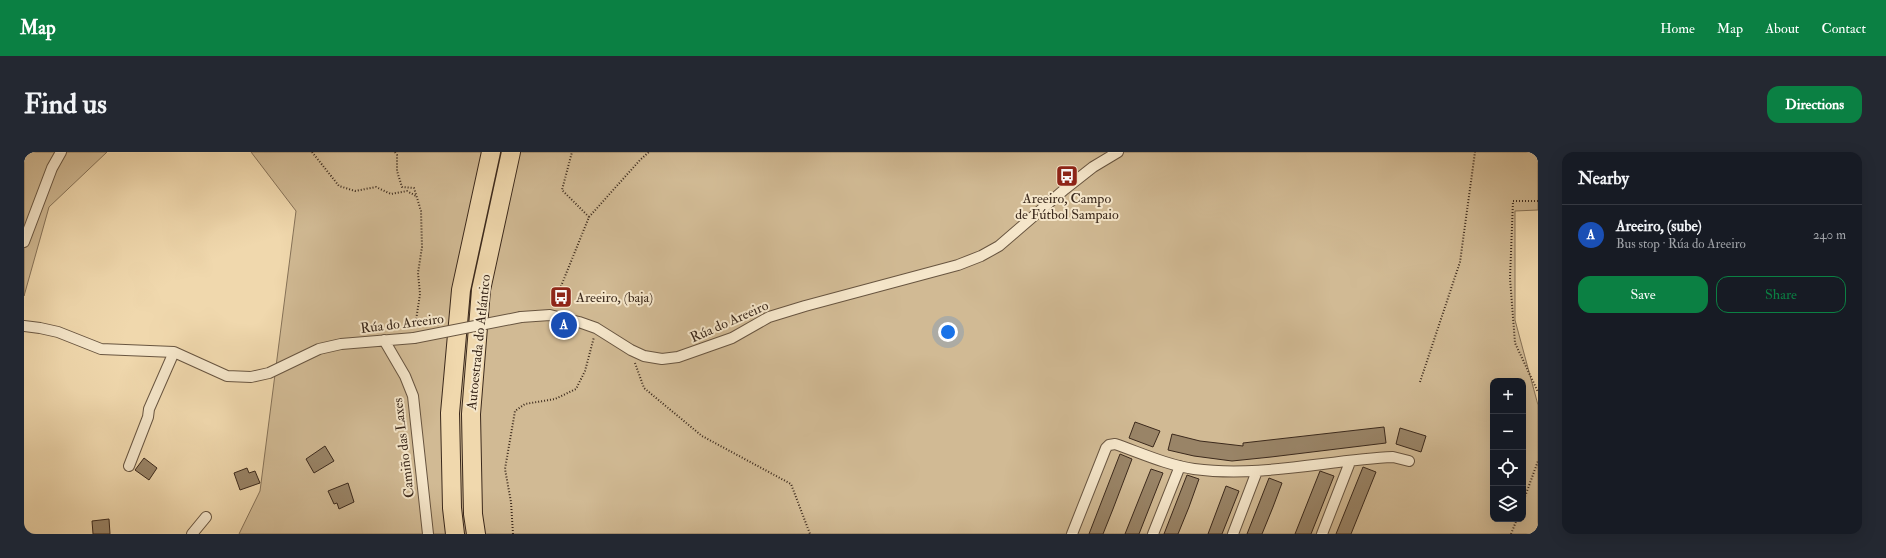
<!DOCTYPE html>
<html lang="en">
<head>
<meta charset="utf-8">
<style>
  :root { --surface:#171b24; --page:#242831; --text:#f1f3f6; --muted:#9ea1a6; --line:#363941; --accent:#0b8043 }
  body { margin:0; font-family:"IM FELL Double Pica",serif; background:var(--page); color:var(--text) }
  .controls { position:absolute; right:12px; bottom:12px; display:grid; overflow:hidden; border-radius:8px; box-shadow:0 4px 16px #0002 }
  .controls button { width:36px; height:36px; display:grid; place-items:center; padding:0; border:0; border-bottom:1px solid var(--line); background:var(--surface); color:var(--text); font:20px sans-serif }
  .you { position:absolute; left:924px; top:180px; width:14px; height:14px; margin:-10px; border:3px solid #fff; border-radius:50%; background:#1a73e8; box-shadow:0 0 0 6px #1a73e833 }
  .badge { display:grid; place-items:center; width:26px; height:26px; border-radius:50%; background:var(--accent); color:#fff; font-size:13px; font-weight:700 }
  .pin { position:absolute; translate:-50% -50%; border:2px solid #fff; box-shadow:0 1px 4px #0006 }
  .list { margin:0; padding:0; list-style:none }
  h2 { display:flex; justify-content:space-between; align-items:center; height:52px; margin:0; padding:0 16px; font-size:17px }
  h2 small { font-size:13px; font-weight:400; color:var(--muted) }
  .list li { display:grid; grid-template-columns:26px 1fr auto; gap:12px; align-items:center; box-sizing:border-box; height:60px; padding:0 16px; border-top:1px solid var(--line) }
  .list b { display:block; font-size:15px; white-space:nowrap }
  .list p { margin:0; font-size:13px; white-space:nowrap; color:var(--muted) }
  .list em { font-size:13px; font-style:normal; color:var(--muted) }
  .actions { display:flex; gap:8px; padding:12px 16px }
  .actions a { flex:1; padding:9px 0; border:1px solid var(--accent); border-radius:12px; text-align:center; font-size:14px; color:var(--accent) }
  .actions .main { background:var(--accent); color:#fff }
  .icon { flex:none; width:22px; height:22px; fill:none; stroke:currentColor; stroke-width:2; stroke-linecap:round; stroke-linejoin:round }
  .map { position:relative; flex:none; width:1514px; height:382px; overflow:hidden; border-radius:12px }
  header { display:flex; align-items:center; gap:24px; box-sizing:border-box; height:56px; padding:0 20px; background:var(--accent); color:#fff }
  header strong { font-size:19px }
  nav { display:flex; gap:22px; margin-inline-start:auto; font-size:14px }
  .intro { display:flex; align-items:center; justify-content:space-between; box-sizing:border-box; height:96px; padding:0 24px }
  h1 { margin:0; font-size:28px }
  .button { padding:10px 18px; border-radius:12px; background:var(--accent); color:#fff; font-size:14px; font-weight:700 }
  main { display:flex; gap:24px; padding:0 24px }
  aside { flex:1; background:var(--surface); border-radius:12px; box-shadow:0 4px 16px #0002 }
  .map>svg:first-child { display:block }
  .green { fill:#d1ba94; stroke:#867258; fill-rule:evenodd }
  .building { fill:#998467; stroke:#3b291c }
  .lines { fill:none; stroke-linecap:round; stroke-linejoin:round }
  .minor-casing { stroke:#685540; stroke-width:12 }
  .motorway-casing { stroke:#3b291c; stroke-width:20 }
  .path { stroke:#3b291c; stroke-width:2; stroke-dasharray:1 2; stroke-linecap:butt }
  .minor { stroke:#f5e6ca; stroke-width:10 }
  .motorway { stroke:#f0d8ad; stroke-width:18 }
  .minor-bridge-casing { stroke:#685540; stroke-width:12; stroke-linecap:butt }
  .minor-bridge { stroke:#f5e6ca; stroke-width:10 }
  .labels { text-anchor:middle; stroke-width:4; stroke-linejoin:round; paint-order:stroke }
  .poi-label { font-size:14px; fill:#3b291c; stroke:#f5e6ca }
  .street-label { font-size:14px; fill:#3b291c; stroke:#f5e6ca }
</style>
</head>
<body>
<header>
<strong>Map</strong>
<nav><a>Home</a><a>Map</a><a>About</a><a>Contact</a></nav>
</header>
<div class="intro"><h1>Find us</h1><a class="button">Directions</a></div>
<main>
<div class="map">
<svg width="1514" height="382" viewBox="0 0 1514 382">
  <rect width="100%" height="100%" fill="#f0d8ad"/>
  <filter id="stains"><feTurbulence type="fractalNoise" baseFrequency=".005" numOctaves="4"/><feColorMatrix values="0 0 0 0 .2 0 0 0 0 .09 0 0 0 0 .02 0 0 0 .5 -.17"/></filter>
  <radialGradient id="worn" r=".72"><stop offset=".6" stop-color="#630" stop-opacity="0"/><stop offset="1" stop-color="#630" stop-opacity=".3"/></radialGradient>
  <path class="green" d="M0,0H83L25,55L0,144Z
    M227,0H1514V58L1491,59V168L1514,253V382H215L236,339L272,59ZM1469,229H1499V367H1469Z"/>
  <path class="building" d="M1111,270L1136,279L1129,295L1105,286Z
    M1360,275L1362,291L1247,305L1208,309L1170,304L1144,298L1148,282L1176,289L1219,294V291Z
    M1376,276L1402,284L1397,300L1372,292Z
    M301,294L310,309L290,321L282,307Z
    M1096,302L1108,307L1089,357L1079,382H1065Z
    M120,306L133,316L125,328L111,318Z
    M1339,315L1352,320L1327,382H1312Z
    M223,316L225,321L231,319L236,331L216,338L210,321Z
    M1127,317L1139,321L1115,382H1101Z
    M1296,319L1310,324L1287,382H1271Z
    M1163,323L1175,327L1165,355L1154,382H1140Z
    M1245,326L1258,331L1249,355L1238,382H1223Z
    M324,331L330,350L315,357L313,351L310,352L304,339Z
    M1202,334L1215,339L1198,382H1184Z
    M85,367L86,382H69L68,369Z"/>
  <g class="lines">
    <g class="minor-casing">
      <path id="minor" d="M0,90L28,16L37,0
        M497,165L526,163L555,170L572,176L607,198L620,204L638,207L654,205L708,186L745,165L781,154L934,113L957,104L975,94L1041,37L1069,15L1094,0
        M0,174L16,176L34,180L77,197L150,200L203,224L227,225L245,221L295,197L317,192L390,186
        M360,188L381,224L389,244L404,382
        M105,314L124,265L125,257L150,200
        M168,382L182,365
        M1048,382L1082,296L1085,293L1091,292C1117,301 1143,313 1170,317C1237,326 1303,308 1369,305L1385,309
        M1129,382L1156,314
        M1209,382L1233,319
        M1298,382L1326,310"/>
    </g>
    <g class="motorway-casing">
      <path id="motorway" d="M431,382L428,356L426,261L437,138L467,0
        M452,382L449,362L447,262L457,138L487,0"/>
    </g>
    <path class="path" d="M288,0L315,34L331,39L352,35L367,42L383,39L392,44
      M371,0L373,3V19L378,35L390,36L397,59L398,95L394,121L396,142L391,175
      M1514,49H1489L1486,126L1491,191L1514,240
      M565,65L616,8L625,0
      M529,154L565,65L538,38L548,0
      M611,211L620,236L678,284L767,332L786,382
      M1396,230L1436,110L1451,0
      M1499,350L1514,309
      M489,382L487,350L481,317L491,259L501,252L531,247L552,237L561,219L570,185
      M1487,382L1493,367"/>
    <use href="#minor" class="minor"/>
    <use href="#motorway" class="motorway"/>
    <g class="minor-bridge-casing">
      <path id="minor-bridge" d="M390,186L497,165"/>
    </g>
    <use href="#minor-bridge" class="minor-bridge"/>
  </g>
  <defs>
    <g id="bus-square" transform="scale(1.15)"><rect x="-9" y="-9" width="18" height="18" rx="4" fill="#8f2418" stroke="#f5e6ca"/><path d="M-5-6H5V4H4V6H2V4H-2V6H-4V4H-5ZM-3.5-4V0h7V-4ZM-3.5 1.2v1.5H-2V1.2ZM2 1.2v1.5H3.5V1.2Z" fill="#fff"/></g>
  </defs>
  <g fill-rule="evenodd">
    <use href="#bus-square" x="1043" y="24"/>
    <use href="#bus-square" x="537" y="145"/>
  </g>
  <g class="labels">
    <g class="poi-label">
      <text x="1043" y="51">Areeiro, Campo<tspan x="1043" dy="16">de Fútbol Sampaio</tspan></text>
      <text x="552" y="150" text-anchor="start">Areeiro, (baja)</text>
    </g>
    <g class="street-label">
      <text transform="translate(705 169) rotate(-24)" y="5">Rúa do Areeiro</text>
      <text transform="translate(378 171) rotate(-7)" y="5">Rúa do Areeiro</text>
      <text transform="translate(454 190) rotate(-84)" y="5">Autoestrada do Atlántico</text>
      <text transform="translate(379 296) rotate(-97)" y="5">Camiño das Laxes</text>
    </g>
  </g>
  <rect width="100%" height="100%" filter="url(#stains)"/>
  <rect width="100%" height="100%" fill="url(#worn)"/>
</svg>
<div class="controls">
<button>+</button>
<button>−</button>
<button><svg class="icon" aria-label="locate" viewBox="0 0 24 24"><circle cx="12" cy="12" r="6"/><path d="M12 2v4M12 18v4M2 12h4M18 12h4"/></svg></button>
<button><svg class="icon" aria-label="layers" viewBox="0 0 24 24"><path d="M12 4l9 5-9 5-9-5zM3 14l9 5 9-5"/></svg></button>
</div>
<div class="you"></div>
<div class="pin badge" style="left:540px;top:173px;background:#1a4fb4">A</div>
</div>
<aside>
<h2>Nearby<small></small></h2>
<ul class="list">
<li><span class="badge" style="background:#1a4fb4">A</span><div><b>Areeiro, (sube)</b><p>Bus stop · Rúa do Areeiro</p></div><em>240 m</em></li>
</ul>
<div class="actions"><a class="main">Save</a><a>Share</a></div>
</aside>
</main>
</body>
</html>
